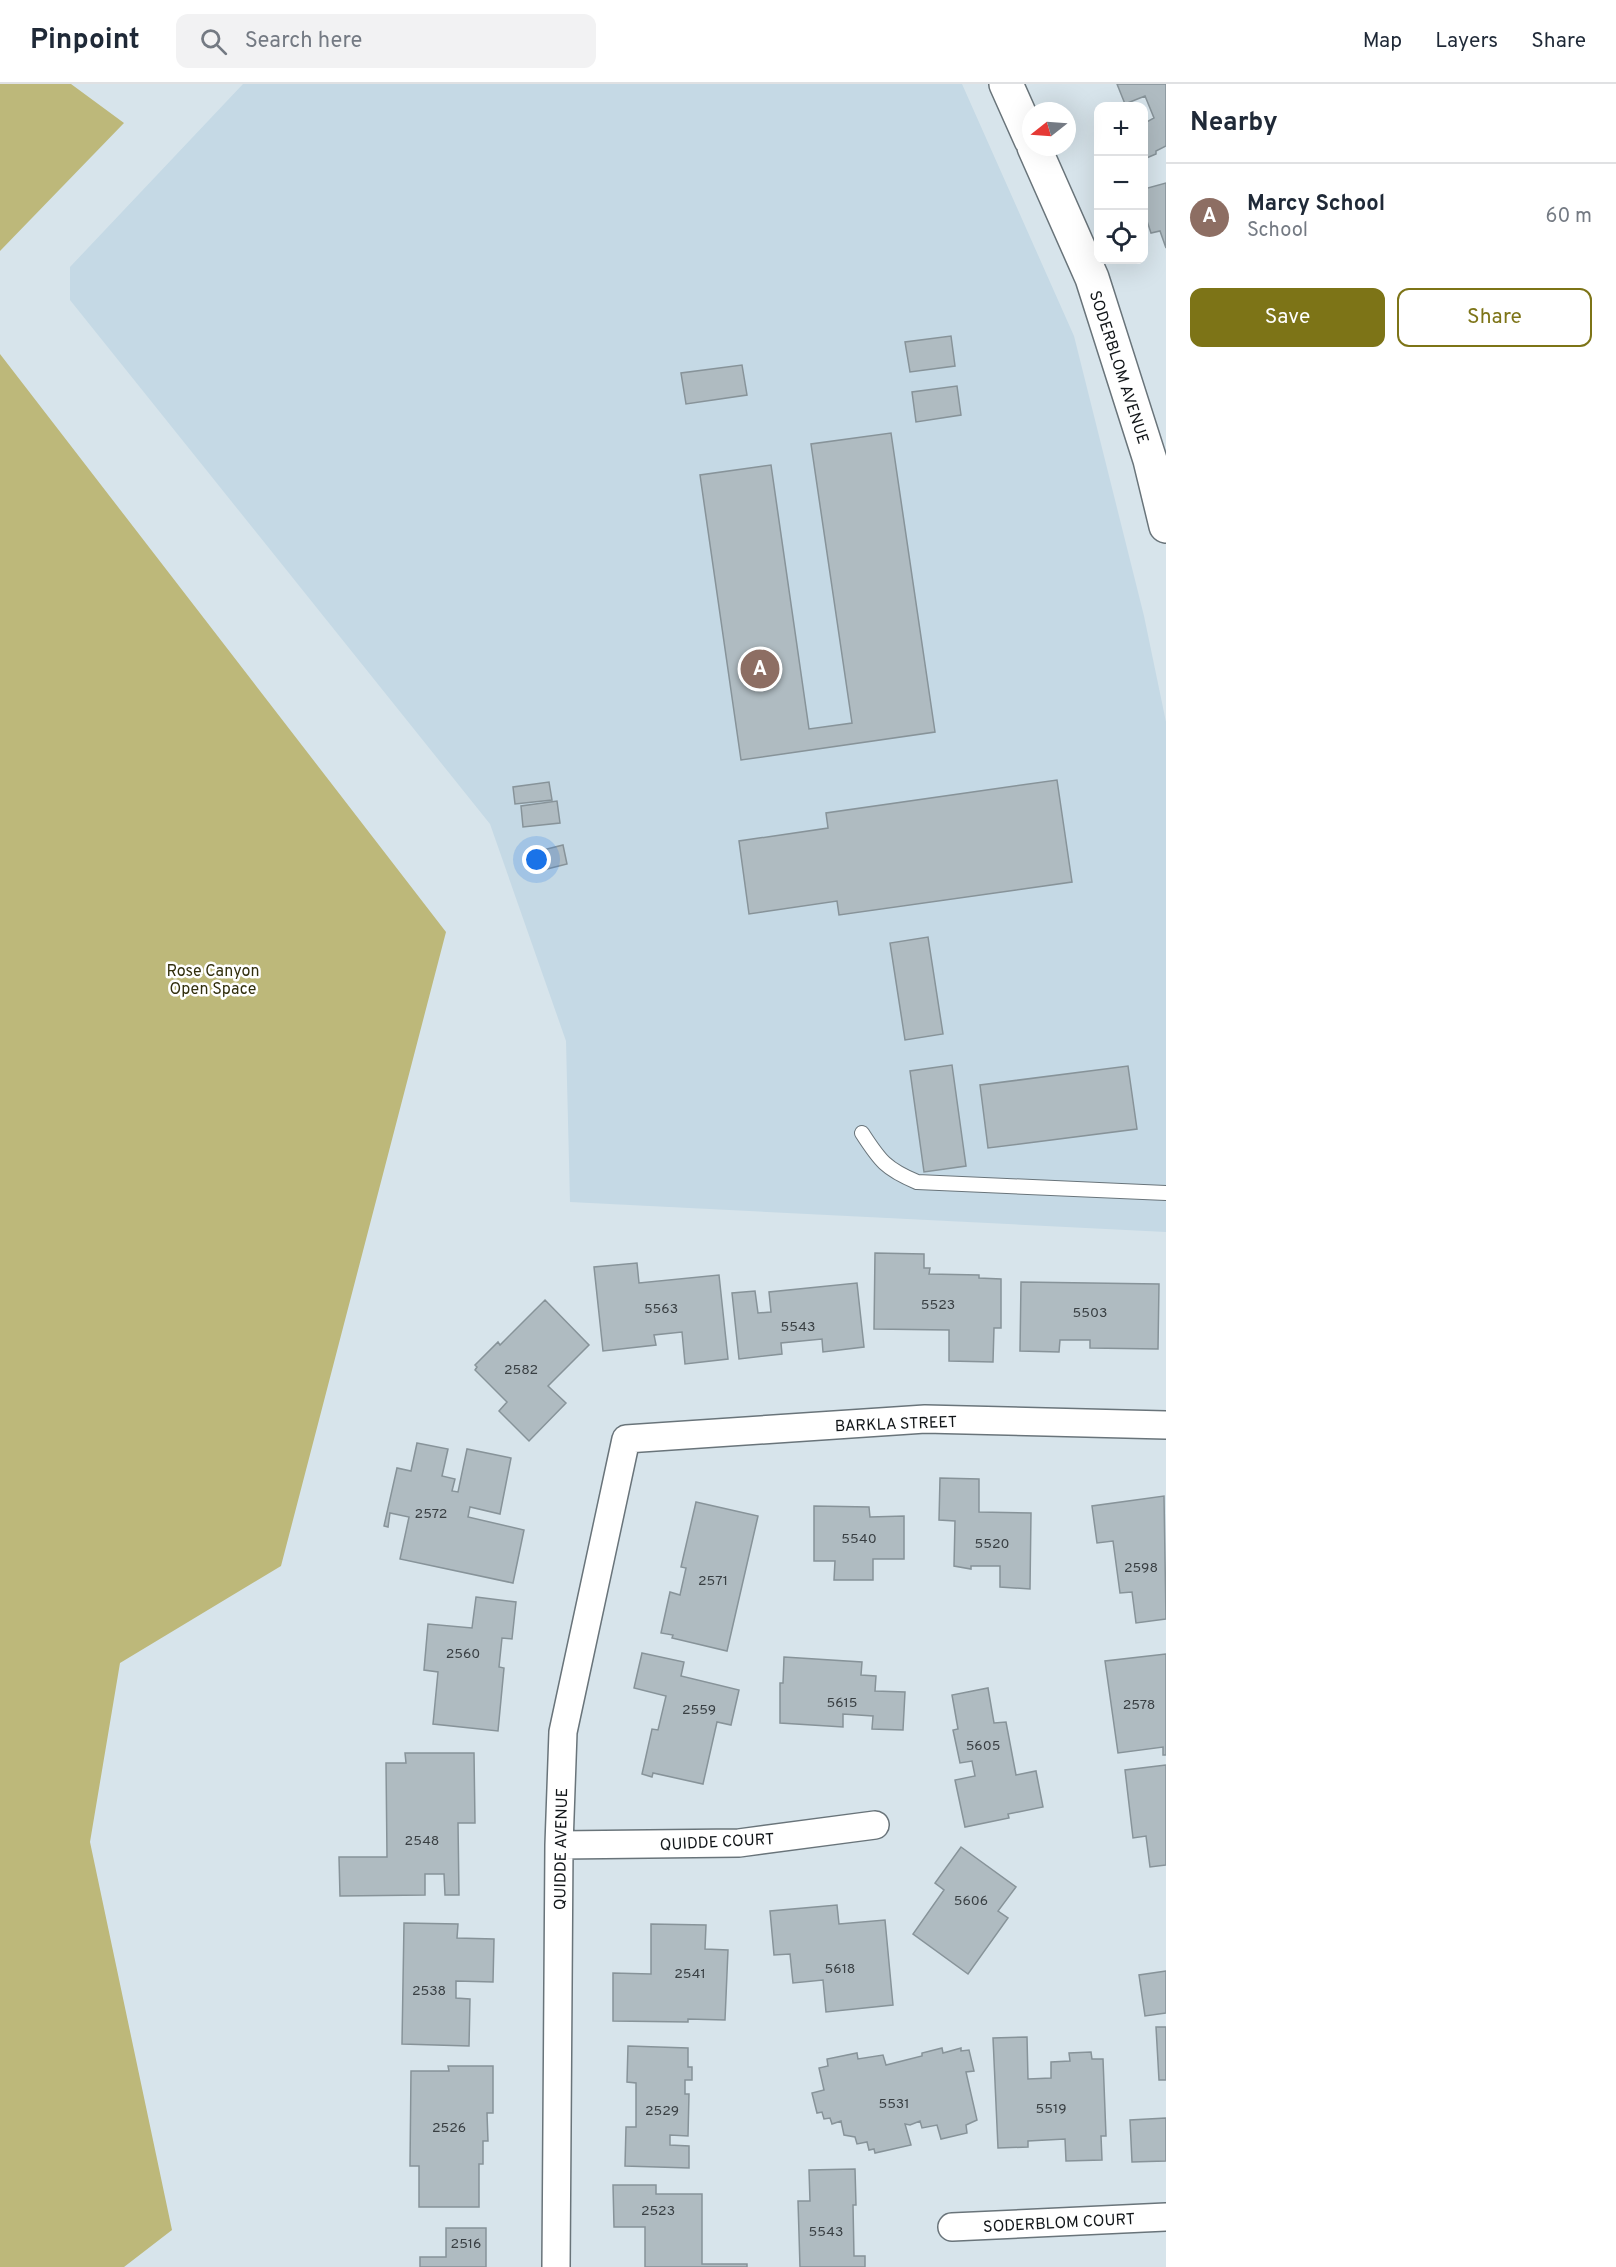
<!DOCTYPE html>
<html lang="en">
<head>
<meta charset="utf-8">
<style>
  :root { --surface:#fff; --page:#f2f2f3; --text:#1f2937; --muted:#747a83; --line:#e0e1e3; --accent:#7d7417 }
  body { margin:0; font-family:Overpass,sans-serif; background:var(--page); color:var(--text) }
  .controls { position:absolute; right:18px; top:18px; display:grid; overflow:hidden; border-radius:12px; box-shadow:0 6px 24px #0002 }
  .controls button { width:54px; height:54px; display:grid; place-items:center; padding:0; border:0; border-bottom:2px solid var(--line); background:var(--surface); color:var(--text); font:30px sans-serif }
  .compass { position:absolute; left:1022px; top:18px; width:54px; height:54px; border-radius:50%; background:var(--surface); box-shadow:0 6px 24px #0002; rotate:253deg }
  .you { position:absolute; left:537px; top:776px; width:21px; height:21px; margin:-15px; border:4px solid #fff; border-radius:50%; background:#1a73e8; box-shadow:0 0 0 9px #1a73e833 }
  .badge { display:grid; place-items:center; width:39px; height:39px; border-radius:50%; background:var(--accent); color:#fff; font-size:20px; font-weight:700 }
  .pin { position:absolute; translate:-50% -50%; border:3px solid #fff; box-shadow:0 2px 6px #0006 }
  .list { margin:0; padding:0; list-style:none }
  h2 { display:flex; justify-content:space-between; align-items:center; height:78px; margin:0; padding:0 24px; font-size:26px }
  h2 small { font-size:20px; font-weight:400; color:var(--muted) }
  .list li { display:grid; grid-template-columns:39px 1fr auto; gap:18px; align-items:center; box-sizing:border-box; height:108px; padding:0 24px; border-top:2px solid var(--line) }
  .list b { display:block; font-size:22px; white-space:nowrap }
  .list p { margin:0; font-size:20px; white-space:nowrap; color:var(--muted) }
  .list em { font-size:20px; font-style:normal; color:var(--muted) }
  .actions { display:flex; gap:12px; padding:18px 24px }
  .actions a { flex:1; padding:14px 0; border:2px solid var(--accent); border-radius:12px; text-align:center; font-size:21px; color:var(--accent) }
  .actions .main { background:var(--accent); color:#fff }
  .icon { flex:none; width:33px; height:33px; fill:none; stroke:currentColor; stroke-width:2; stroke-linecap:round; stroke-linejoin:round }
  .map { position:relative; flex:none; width:1166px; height:2183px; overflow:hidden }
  header { display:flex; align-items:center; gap:36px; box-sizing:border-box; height:84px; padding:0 30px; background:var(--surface); border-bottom:2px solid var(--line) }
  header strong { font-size:28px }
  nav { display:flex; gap:33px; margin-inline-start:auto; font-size:21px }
  .search { width:420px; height:54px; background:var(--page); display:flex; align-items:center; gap:15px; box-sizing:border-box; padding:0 21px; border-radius:12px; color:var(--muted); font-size:22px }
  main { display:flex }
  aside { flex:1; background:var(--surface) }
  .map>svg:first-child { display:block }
  .built { fill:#c5d9e5 }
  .green { fill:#bdb87a }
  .building { fill:#afbbc1; stroke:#879399; stroke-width:1.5 }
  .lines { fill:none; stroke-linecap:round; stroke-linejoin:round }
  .lane-casing { stroke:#69747a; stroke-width:16 }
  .street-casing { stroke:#69747a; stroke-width:30 }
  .secondary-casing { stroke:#69747a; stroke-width:36 }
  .lane { stroke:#fff; stroke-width:14 }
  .street { stroke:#fff; stroke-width:27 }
  .secondary { stroke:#fff; stroke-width:33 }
  .labels { text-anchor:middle; stroke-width:5; stroke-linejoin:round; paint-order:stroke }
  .number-label { font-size:14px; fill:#393f43 }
  .street-label { font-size:16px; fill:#121619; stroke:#fff }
  .park-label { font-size:16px; fill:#322f0d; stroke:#fff }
</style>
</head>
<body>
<header>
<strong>Pinpoint</strong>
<div class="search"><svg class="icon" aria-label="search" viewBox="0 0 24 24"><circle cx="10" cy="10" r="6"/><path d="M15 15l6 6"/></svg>Search here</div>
<nav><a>Map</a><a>Layers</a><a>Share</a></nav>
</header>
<main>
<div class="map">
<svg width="1166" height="2183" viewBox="0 0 1166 2183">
  <rect width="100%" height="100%" fill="#d7e4eb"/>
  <path class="built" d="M243,0H962L1074,252L1144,532L1166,638V1148L570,1118L566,957L490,740L70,216V183Z"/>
  <path class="green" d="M0,0H71L124,39L0,167Z
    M0,270L446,848L281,1482L120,1579L90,1758L172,2146L124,2183H0Z"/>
  <path class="building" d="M1117,0H1166V62L1156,67V70L1144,75V37L1145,39L1154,34L1145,12L1125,20Z
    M1166,99V164L1160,147L1151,149L1144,128V105Z
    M951,252L955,282L910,288L905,258Z
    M742,281L747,311L686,320L681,289Z
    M957,302L961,331L916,338L912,308Z
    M891,349L935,648L741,676L700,391L771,381L809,645L852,639L811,360Z
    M1057,696L1072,798L839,831L837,817L749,830L739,757L828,744L826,729Z
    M549,698L552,716L515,720L513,703Z
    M557,717L560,739L523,743L521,722Z
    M563,761L567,780L543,786L539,767Z
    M928,853L943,950L905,956L890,859Z
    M952,981L966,1082L924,1088L910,987Z
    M1128,982L1137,1045L988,1064L980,1001Z
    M875,1169L924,1170V1184H930L929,1190L979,1191V1194L1001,1195V1244H994L993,1278L949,1277V1246L874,1245Z
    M637,1179L639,1199L719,1191L728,1275L685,1280L682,1248L654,1251L656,1261L603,1267L594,1183Z
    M1021,1198L1159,1200L1158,1265L1090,1264V1256H1060L1059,1268L1020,1267Z
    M857,1199L864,1263L823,1268L822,1255L781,1259L782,1270L739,1275L732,1209L755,1207L758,1229L771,1228L769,1208Z
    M545,1216L589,1261L548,1302L566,1319L529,1357L499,1327L507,1318L475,1286L477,1283L475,1281L498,1258L500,1261Z
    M417,1359L448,1365L442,1392L455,1395L452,1407L458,1408L467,1365L511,1374L500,1430L470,1423L468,1433L524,1446L513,1499L400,1475L409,1433L390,1429L388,1443L384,1442L397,1384L411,1387Z
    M940,1394L979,1395V1428L1031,1429L1030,1505L1000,1503V1482H971V1485L954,1482L955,1437L939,1436Z
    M1164,1412L1166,1535L1136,1539L1132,1508L1120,1509L1113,1457L1097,1459L1092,1422Z
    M696,1418L758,1432L727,1567L672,1554L673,1551L661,1549L670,1508L680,1511L686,1484L681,1483Z
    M814,1422L869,1423L870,1433L904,1432V1475H873V1496H834L835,1477H814Z
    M476,1513L516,1518L512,1555L502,1554L499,1583L504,1584L498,1647L433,1640L438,1588L424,1586L428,1540L472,1544Z
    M642,1569L684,1578L681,1592L739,1606L731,1641L717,1638L703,1700L653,1689L652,1693L642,1690L652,1645L658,1646L666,1612L634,1604Z
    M1166,1570V1671H1163V1663L1118,1669L1105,1577Z
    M784,1573L862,1578L861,1591L876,1592L875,1607L905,1608L903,1646L872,1645L873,1632L843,1630V1643L780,1639V1599H783Z
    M988,1604L994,1639L1006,1638L1016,1691L1036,1687L1043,1723L1008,1730L1009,1734L965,1743L955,1696L975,1692L972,1677L960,1679L953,1646L958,1645L952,1611Z
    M405,1669H474L475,1739H458L459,1811H445L444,1790H425V1811L340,1812L339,1773H387L386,1679H406Z
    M1166,1681V1781L1150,1783L1146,1752L1133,1754L1125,1686Z
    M961,1763L1016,1803L998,1827L1008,1834L968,1890L913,1850L944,1806L935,1799Z
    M837,1821L839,1840L885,1836L893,1921L826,1928L823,1896L793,1899L790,1870L774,1871L770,1827Z
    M404,1839L458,1840L457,1854L494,1855L493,1898L456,1897V1914L470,1915L469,1962L402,1960Z
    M651,1840L706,1841L705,1865L728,1866L725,1936L688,1935V1938L613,1937V1889L651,1890Z
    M1166,1887V1929L1145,1932L1139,1891Z
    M1156,1943H1166V1996H1159Z
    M1027,1953L1028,1995L1051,1994V1978L1070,1977L1069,1969L1091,1968L1092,1975H1103L1106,2052H1101L1102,2076L1066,2077L1065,2055L1028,2057V2063L998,2064L993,1954Z
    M628,1962L688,1964V1983H692V1996H685V2010H689L688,2052L670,2051V2061L689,2062V2084L625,2082L626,2043H636V1999L627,1998Z
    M942,1964L943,1969L961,1964V1967L969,1966L974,1987L966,1988L977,2036L966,2041L967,2049L941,2055L937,2041L922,2044L920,2037L910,2041L905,2040L911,2061L875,2069L874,2065L869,2066L867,2058L857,2060L855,2053L844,2051L841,2037L832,2040L830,2034L824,2035L822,2028L817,2029L812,2009L824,2006L819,1984L828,1982L827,1975L857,1969L858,1975L883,1971L886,1981L922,1972V1969Z
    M448,1982H493V2029H487L488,2057H483V2080H479V2123H419V2082H410L411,1987H449Z
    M1166,2034V2077L1132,2078L1130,2036Z
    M855,2085L856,2121H853L854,2172H865V2183H800L798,2117H810L809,2086Z
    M613,2101H656V2110H702V2180H747V2183H645V2143H614Z
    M446,2144H486V2183H420V2173H446Z"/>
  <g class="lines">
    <g class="lane-casing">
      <path id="lane" d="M862,1049C880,1077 886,1085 917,1098L1166,1109"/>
    </g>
    <g class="street-casing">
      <path id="street" d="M559,1761L739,1759L875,1741
        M952,2143L1166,2133
        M556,2183L559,1761L563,1648L626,1355L925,1335L1166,1341"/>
    </g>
    <g class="secondary-casing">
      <path id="secondary" d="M1006,0L1031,56
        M1034,63L1092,194L1150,376L1166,442"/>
    </g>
    <use href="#lane" class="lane"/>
    <use href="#street" class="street"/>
    <use href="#secondary" class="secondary"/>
  </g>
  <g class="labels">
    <g class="number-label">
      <text x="938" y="1225">5523</text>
      <text x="661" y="1229">5563</text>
      <text x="1090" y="1233">5503</text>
      <text x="798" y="1247">5543</text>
      <text x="521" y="1290">2582</text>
      <text x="431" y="1434">2572</text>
      <text x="859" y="1459">5540</text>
      <text x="992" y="1464">5520</text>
      <text x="1141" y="1488">2598</text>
      <text x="713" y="1501">2571</text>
      <text x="463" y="1574">2560</text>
      <text x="842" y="1623">5615</text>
      <text x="1139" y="1625">2578</text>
      <text x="699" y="1630">2559</text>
      <text x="983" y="1666">5605</text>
      <text x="422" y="1761">2548</text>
      <text x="971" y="1821">5606</text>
      <text x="840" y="1889">5618</text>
      <text x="690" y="1894">2541</text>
      <text x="429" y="1911">2538</text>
      <text x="894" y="2024">5531</text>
      <text x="1051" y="2029">5519</text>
      <text x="662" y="2031">2529</text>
      <text x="449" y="2048">2526</text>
      <text x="658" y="2131">2523</text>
      <text x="826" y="2152">5543</text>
      <text x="466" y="2164">2516</text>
    </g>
    <g class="street-label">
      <text transform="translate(1120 283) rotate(72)" y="6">SODERBLOM AVENUE</text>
      <text transform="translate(896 1339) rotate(-2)" y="6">BARKLA STREET</text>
      <text transform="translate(717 1757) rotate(-3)" y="6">QUIDDE COURT</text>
      <text transform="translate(560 1765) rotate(-89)" y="6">QUIDDE AVENUE</text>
      <text transform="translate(1059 2138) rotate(-3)" y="6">SODERBLOM COURT</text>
    </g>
    <g class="park-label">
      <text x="213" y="892">Rose Canyon<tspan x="213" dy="18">Open Space</tspan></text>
    </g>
  </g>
</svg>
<div class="controls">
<button>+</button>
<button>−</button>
<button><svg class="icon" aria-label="locate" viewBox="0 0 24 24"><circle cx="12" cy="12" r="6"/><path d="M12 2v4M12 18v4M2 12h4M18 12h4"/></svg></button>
</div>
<svg class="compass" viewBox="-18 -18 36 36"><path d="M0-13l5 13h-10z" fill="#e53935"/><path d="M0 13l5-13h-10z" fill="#747a83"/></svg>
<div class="you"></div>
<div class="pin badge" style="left:760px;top:585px;background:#8d6e63">A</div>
</div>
<aside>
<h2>Nearby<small></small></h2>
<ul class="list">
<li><span class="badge" style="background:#8d6e63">A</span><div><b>Marcy School</b><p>School</p></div><em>60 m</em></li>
</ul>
<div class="actions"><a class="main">Save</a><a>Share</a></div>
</aside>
</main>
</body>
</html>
